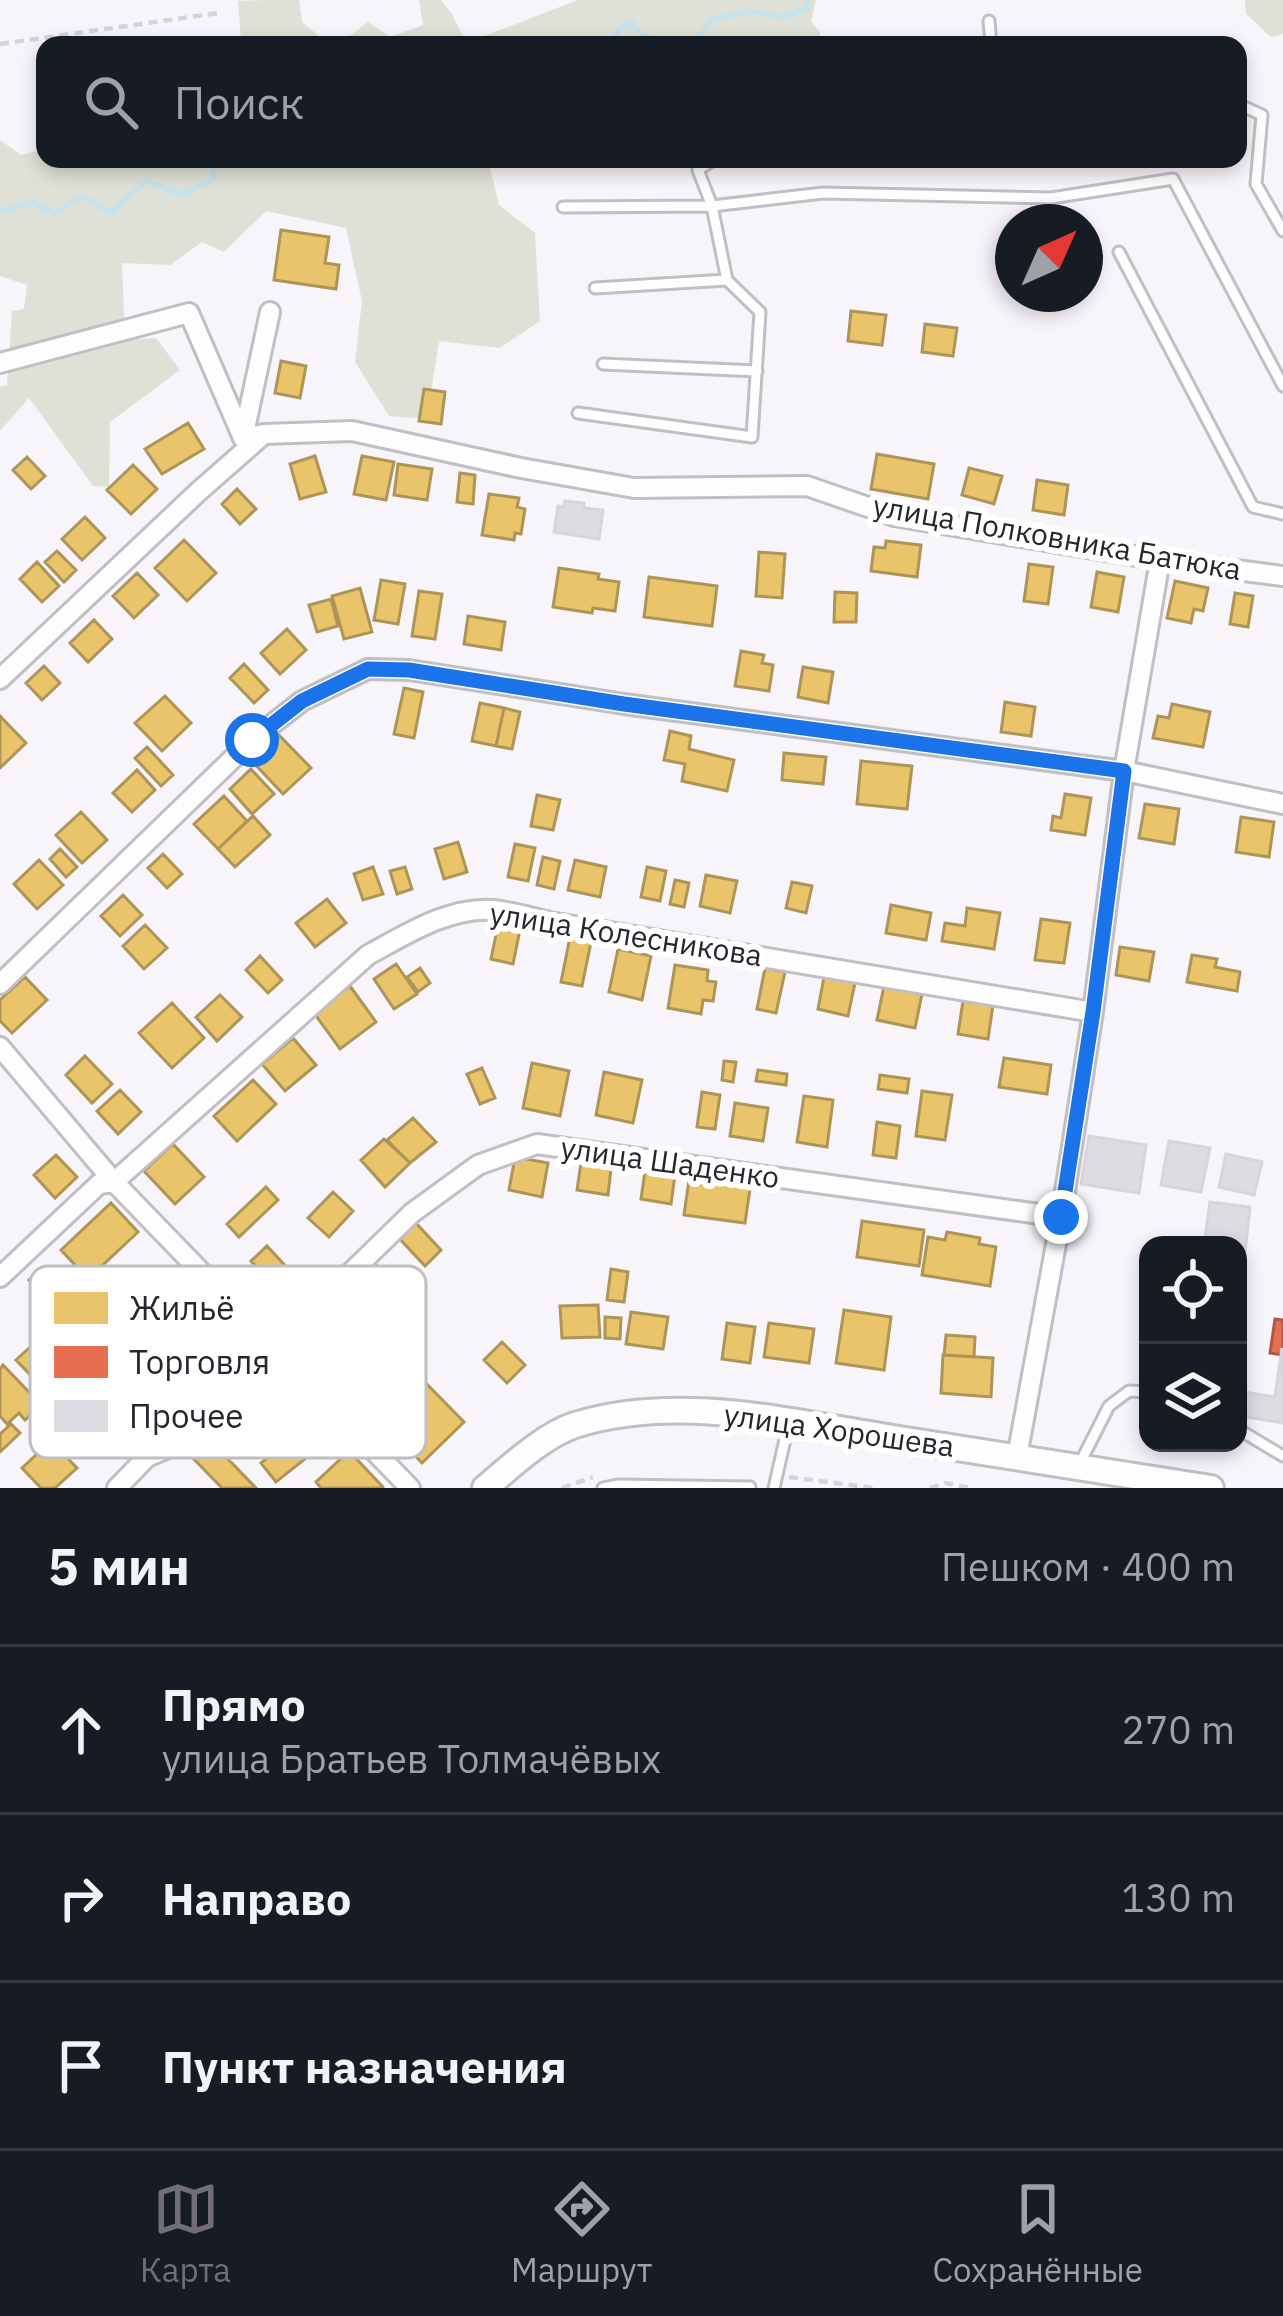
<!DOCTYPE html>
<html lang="ru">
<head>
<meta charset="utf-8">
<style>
  :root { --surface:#171b24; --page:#20242c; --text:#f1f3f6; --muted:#9ea1a6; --line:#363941; --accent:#716d75 }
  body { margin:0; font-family:"IBM Plex Sans",sans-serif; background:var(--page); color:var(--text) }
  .controls { position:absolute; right:36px; bottom:36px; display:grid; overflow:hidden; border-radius:24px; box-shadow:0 6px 18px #0003 }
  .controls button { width:108px; height:108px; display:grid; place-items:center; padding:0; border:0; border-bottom:3px solid var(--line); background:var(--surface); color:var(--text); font:60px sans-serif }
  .compass { position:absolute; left:995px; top:204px; width:108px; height:108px; border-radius:50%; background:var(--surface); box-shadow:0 6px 18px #0003; rotate:45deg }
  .stop { position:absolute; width:36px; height:36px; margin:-27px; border:9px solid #1a73e8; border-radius:50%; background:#fff }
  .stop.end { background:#1a73e8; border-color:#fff; box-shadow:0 3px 12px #0008 }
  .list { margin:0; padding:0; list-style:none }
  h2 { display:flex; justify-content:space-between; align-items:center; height:156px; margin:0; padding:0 48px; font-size:51px }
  h2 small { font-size:39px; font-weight:400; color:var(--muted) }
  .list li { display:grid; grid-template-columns:78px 1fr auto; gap:36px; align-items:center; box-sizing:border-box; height:168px; padding:0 48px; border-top:3px solid var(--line) }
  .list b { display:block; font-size:45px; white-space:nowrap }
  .list p { margin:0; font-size:39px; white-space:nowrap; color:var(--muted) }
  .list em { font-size:39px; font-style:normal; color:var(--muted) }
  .icon { flex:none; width:66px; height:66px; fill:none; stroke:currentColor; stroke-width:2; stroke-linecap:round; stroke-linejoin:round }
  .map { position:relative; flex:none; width:1283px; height:1488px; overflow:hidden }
  .search { position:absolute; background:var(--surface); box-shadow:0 6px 18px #0003; left:36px; right:36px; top:36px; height:132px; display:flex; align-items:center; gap:30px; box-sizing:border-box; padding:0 42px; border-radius:24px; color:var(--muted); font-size:45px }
  .sheet { height:660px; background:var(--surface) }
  nav { display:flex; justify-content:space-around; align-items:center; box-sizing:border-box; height:168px; border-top:3px solid var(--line); background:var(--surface); font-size:33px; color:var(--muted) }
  nav a { display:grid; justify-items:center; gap:6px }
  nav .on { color:var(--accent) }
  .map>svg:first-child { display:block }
  .green { fill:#e0e1d6 }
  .homes { fill:#e9c46a; stroke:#af9458; stroke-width:3 }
  .shops { fill:#e76f51; stroke:#ae5946; stroke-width:3 }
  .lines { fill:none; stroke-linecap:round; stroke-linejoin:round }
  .stream { stroke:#c7e2eb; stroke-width:6 }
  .building { fill:#dedbe2; stroke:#d8d4db; stroke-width:3 }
  .lane-casing { stroke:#c2bec6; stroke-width:15 }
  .street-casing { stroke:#c2bec6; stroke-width:24 }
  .secondary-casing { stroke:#c2bec6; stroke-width:30 }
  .path { stroke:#d5d5d6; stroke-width:4.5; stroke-dasharray:9 6; stroke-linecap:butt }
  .lane { stroke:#fefdfe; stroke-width:9 }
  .street { stroke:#fefdfe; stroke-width:18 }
  .secondary { stroke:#fefdfe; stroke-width:24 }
  .route { stroke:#1a73e8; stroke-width:15 }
  .labels { text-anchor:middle; stroke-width:12; stroke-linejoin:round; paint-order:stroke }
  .street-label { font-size:30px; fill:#29252e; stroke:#fff }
  .key { fill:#fff; stroke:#bfbec0; stroke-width:3 }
  .key-label { font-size:33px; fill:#29252e }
</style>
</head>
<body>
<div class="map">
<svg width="1283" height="1488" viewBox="0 0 1283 1488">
  <rect width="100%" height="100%" fill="#f7f4fa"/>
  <path class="green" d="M266,0H299L302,22L330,45H227L241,39L238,1Z
    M419,0H441L452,14L466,43L578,0H816L811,21L820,32V45H338L368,22L390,37L423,25Z
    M1245,0H1283V34L1271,37L1246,14Z
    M0,140L21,155L45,149V159H488L499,205L535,233L540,321L500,348L439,341L427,419L389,416L355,362L362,301L346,228L266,211L224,252L202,242L170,265L122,263L125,340L156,338L180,370L110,422L109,487L93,486L29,398L0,431V387L7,385L12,311L24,309L27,285L0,276Z"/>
  <path class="homes" d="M281,230L329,237L325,263L339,265L336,289L274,280Z
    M851,311L886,315L882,345L848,341Z
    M925,324L957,328L953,356L922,352Z
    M281,361L306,366L300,398L275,393Z
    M424,389L445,392L441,424L419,421Z
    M188,423L204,449L162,474L145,449Z
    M877,454L934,464L928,499L871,489Z
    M315,456L326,492L300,499L290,464Z
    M362,456L394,462L386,500L354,494Z
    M27,457L45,476L31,489L13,470Z
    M398,464L432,469L427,500L394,495Z
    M133,465L157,489L131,514L107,490Z
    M969,468L1002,476L994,504L962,495Z
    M460,473L475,475L473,504L457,502Z
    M1037,480L1068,485L1064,515L1033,510Z
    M237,489L256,509L240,524L222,504Z
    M489,494L519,498L517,507L525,509L521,534L515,533L514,540L482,535Z
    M85,517L105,538L82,560L62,539Z
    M184,540L216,573L187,601L155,568Z
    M886,541L921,545L917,577L871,571L874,547L885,548Z
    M57,551L76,570L64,582L45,562Z
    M759,552L785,554L782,598L756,596Z
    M37,562L59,586L42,602L20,579Z
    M1029,564L1053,567L1048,604L1024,601Z
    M559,568L599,574L598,579L619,582L615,611L593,608L592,613L553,607Z
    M1097,572L1124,577L1118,612L1091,607Z
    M137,573L158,595L134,618L113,596Z
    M649,577L717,586L712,626L644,617Z
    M381,580L405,584L398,624L374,620Z
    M1175,581L1208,588L1203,611L1194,609L1191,623L1167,618Z
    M360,588L372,632L344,639L332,596Z
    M419,591L442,594L435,639L412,636Z
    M835,592L857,593L856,622H834Z
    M1235,593L1253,596L1248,627L1230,624Z
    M331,599L338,626L317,632L309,605Z
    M468,616L505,622L501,650L464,644Z
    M94,620L112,639L88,662L70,643Z
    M287,629L306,650L280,674L261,653Z
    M741,651L764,655L762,663L773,665L769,691L735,686Z
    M244,664L268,690L254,703L230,678Z
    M44,666L60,683L42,700L26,683Z
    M803,667L833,672L828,703L798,697Z
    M404,688L423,692L414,738L394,734Z
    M165,696L191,723L162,751L135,723Z
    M1005,702L1035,707L1031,736L1001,732Z
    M480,703L504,708L496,746L472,741Z
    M1172,704L1210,712L1203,747L1153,738L1158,716L1169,718Z
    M504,708L520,712L512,749L496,746Z
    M0,716L26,743L0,768Z
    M670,731L691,736L689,749L734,760L727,791L682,781L685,764L664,760Z
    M276,732L311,768L283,794L249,758Z
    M147,747L173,775L161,786L135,758Z
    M784,753L826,757L823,784L782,780Z
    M861,761L912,766L907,809L857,804Z
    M251,769L274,794L252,814L230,789Z
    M137,770L155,790L132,812L113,793Z
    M1065,794L1091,798L1085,835L1051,830L1053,816L1061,818Z
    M537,795L560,800L553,830L531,826Z
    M224,796L247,821L218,849L194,824Z
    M1145,804L1179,809L1174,844L1139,838Z
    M81,812L107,840L82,863L56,835Z
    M253,816L270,835L235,867L218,849Z
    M1241,817L1274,822L1269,857L1236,852Z
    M458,842L467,872L444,879L435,849Z
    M515,844L535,848L528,881L508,877Z
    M60,849L77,867L66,877L50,859Z
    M163,854L182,874L167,888L148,868Z
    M543,857L560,861L554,889L537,885Z
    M39,860L63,885L37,909L14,884Z
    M575,860L606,867L600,897L568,890Z
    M373,867L383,894L363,900L354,874Z
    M405,867L412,889L397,894L390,871Z
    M647,867L666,871L660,901L641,897Z
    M706,875L737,881L730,913L700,906Z
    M675,880L689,883L684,907L670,904Z
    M792,882L812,886L806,913L786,908Z
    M123,895L142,915L120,936L101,916Z
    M327,899L346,923L315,947L296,923Z
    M891,905L931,913L926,940L886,933Z
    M967,908L1000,913L994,949L942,941L945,923L965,926Z
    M1041,919L1070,923L1064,963L1035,960Z
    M145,925L167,948L144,969L123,946Z
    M498,925L520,930L513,964L491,959Z
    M570,937L591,942L582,986L561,982Z
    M1120,947L1154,952L1149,981L1116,975Z
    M618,949L651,956L642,1000L609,992Z
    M1192,955L1217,959L1215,967L1240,972L1237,991L1187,982Z
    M260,956L282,980L268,993L246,970Z
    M396,964L417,994L394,1009L374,979Z
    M675,965L708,970L707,981L716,982L713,1001L703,1000L701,1014L668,1008Z
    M420,968L430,983L418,992L407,977Z
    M765,968L785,972L776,1013L757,1009Z
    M25,977L47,1000L12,1033L0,1021V1000Z
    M824,977L855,983L848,1016L818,1009Z
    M350,986L376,1022L340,1049L314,1013Z
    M884,986L922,994L915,1028L877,1020Z
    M220,995L242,1017L217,1041L196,1017Z
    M963,1001L993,1005L988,1039L958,1034Z
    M172,1003L204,1038L172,1068L139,1033Z
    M293,1038L316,1065L285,1091L262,1064Z
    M85,1056L112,1084L92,1103L66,1075Z
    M1004,1058L1051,1065L1047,1094L999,1087Z
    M724,1061L736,1062L733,1082L722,1080Z
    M532,1063L569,1071L560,1116L523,1108Z
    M482,1068L495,1098L480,1104L467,1074Z
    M758,1070L787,1074L786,1085L756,1081Z
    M604,1072L642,1080L633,1123L596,1115Z
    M880,1075L909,1079L907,1093L878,1089Z
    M253,1080L276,1104L237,1141L214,1116Z
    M120,1090L141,1112L118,1134L97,1111Z
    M922,1091L952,1095L945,1140L916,1136Z
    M702,1092L720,1095L715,1129L697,1127Z
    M804,1096L833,1100L827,1147L797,1142Z
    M735,1103L768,1108L763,1141L730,1136Z
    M413,1118L436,1142L410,1163L387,1140Z
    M877,1122L900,1126L896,1158L873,1155Z
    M384,1139L410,1163L385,1187L361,1160Z
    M173,1144L204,1177L175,1204L144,1171Z
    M56,1155L77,1177L55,1198L34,1175Z
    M515,1157L548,1163L542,1197L509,1190Z
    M581,1163L611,1168L608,1195L577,1190Z
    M645,1171L675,1175L671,1204L641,1199Z
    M690,1173L751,1182L745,1223L684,1215Z
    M266,1187L278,1200L239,1237L227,1224Z
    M333,1192L353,1211L329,1237L308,1218Z
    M111,1203L138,1232L88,1279L61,1250Z
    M414,1221L441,1250L425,1266L398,1237Z
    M862,1221L924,1230L919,1266L857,1257Z
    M947,1232L980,1238L979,1244L996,1247L990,1286L922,1275L928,1237L945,1240Z
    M267,1246L293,1274L277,1289L251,1261Z
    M375,1264L394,1284L371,1306L352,1286Z
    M41,1269L55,1284L43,1295L29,1280Z
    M611,1269L628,1272L624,1302L607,1300Z
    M598,1305L600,1337L562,1338L560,1306Z
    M844,1310L891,1317L884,1370L836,1363Z
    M631,1312L668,1317L663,1349L626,1344Z
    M605,1317L621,1318L620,1339L605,1338Z
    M727,1323L755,1327L750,1363L722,1359Z
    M769,1323L814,1329L809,1363L764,1357Z
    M946,1335L975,1337L974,1357L944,1355Z
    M502,1342L525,1365L507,1383L484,1360Z
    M29,1348L46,1366L52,1360L69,1378L25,1420L19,1413L7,1424L0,1416V1369L3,1365L30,1393L39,1384L16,1360Z
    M943,1355L993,1358L991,1397L941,1393Z
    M414,1371L464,1422L422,1463L378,1418L411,1386L404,1380Z
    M218,1420L243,1446L229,1460L256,1488H222L186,1451Z
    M11,1424L20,1433L0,1452V1434Z
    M310,1424L325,1443L276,1482L261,1463Z
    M51,1441L77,1468L55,1488H41L22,1468Z
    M349,1451L383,1487V1488H321L316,1482Z"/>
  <path class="shops" d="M1275,1319L1283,1320V1355L1270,1353Z"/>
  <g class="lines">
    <path class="stream" d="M583,45H584
      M609,45L622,26L633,23L643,36L678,45
      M691,45L712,20L748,11L783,17L807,8L808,0
      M0,212L32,202L56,213L81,196L110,212L147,181L181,195L213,180L214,159"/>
  </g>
  <path class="building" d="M565,501L584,503V508L603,510L599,539L554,532L558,506L564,507Z
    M1089,1136L1146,1145L1139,1193L1081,1184Z
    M1169,1141L1210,1148L1201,1192L1161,1185Z
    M1226,1154L1262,1162L1254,1195L1219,1187Z
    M1210,1202L1250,1207L1245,1251L1238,1250V1245H1204Z
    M1282,1348L1283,1423L1241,1416L1244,1392L1275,1397Z"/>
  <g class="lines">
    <g class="lane-casing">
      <path id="lane" d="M989,21L991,45
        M1238,104L1262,115L1256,184L1283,231
        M715,159L698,170L712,206L823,193L1051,198L1173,179L1283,386
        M563,207L712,206L727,280L760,312L752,437L578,413
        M1119,252L1253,507L1283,514
        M595,288L727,280
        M603,364L757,371
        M1238,1429L1283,1456
        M1080,1463L1109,1406L1129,1391L1148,1392
        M603,1488L618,1485L750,1487
        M774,1488L789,1422"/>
    </g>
    <g class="street-casing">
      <path id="street" d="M0,363L189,313L243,438L264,434
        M243,438L270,312
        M0,679L198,492L264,434L352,431L521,468L634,488L807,486L894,516L1160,560L1283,576
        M0,984L252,740L302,701L368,669L409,670L624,704L1124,771L1283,804
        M0,1047L114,1182L410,1488
        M0,1277L99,1184L114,1182L368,955C405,935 450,906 494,910C513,912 532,918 550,922L1093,1012
        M1017,1457L1061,1217L1093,1012L1124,771L1160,560
        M117,1488L147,1457L173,1446L412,1213L478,1165L537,1144L1061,1217"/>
    </g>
    <g class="secondary-casing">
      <path id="secondary" d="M485,1488C510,1467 544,1435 575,1425C677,1393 791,1422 893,1438C999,1454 1105,1471 1211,1488"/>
    </g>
    <path class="path" d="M0,44L218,13
      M789,1477L873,1488
      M562,1488L593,1477
      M930,1488L945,1483L971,1488"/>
    <use href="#lane" class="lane"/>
    <use href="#street" class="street"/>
    <use href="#secondary" class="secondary"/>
  </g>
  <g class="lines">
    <path class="route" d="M252,740L302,701L368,669L409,670L624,704L1124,771L1093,1012L1061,1217"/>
  </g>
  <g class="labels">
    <g class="street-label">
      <text transform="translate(1057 538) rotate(10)" y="10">улица Полковника Батюка</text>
      <text transform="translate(626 935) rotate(9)" y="10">улица Колесникова</text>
      <text transform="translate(670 1163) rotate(8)" y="10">улица Шаденко</text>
      <text transform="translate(839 1431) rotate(8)" y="10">улица Хорошева</text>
    </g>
  </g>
  <rect x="30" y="1266" width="396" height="192" rx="18" class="key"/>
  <rect x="54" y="1292" width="54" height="32" fill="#e9c46a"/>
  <rect x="54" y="1346" width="54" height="32" fill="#e76f51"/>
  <rect x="54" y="1400" width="54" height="32" fill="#dedbe2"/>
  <g class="key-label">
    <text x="129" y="1320">Жильё</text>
    <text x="129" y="1374">Торговля</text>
    <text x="129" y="1428">Прочее</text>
  </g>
</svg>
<div class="controls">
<button><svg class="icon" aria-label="locate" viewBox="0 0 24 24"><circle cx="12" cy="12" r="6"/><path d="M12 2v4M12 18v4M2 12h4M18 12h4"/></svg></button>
<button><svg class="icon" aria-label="layers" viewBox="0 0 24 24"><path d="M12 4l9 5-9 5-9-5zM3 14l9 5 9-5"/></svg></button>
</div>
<svg class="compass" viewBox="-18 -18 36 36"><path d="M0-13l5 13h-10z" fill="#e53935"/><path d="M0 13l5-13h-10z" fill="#9ea1a6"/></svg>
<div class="stop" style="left:252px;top:740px"></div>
<div class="stop end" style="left:1061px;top:1217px"></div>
<div class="search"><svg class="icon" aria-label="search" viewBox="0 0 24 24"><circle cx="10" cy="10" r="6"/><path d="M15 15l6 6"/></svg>Поиск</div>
</div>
<section class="sheet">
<h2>5 мин<small>Пешком · 400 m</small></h2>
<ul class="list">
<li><svg class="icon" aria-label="ahead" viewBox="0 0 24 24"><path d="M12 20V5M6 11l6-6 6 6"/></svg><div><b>Прямо</b><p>улица Братьев Толмачёвых</p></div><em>270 m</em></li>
<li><svg class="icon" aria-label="right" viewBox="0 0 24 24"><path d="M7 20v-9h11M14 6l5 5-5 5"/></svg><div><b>Направо</b></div><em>130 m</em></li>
<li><svg class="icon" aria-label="arrive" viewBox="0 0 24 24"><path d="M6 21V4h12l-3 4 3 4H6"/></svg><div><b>Пункт назначения</b></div></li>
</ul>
</section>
<nav>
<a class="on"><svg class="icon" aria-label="map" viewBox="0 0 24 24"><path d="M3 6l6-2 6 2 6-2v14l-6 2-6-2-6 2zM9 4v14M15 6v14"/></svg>Карта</a>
<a><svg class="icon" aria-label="directions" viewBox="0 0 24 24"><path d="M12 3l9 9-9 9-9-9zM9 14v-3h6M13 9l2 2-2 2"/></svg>Маршрут</a>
<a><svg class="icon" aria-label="saved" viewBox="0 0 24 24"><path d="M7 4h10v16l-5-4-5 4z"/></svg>Сохранённые</a>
</nav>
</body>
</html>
